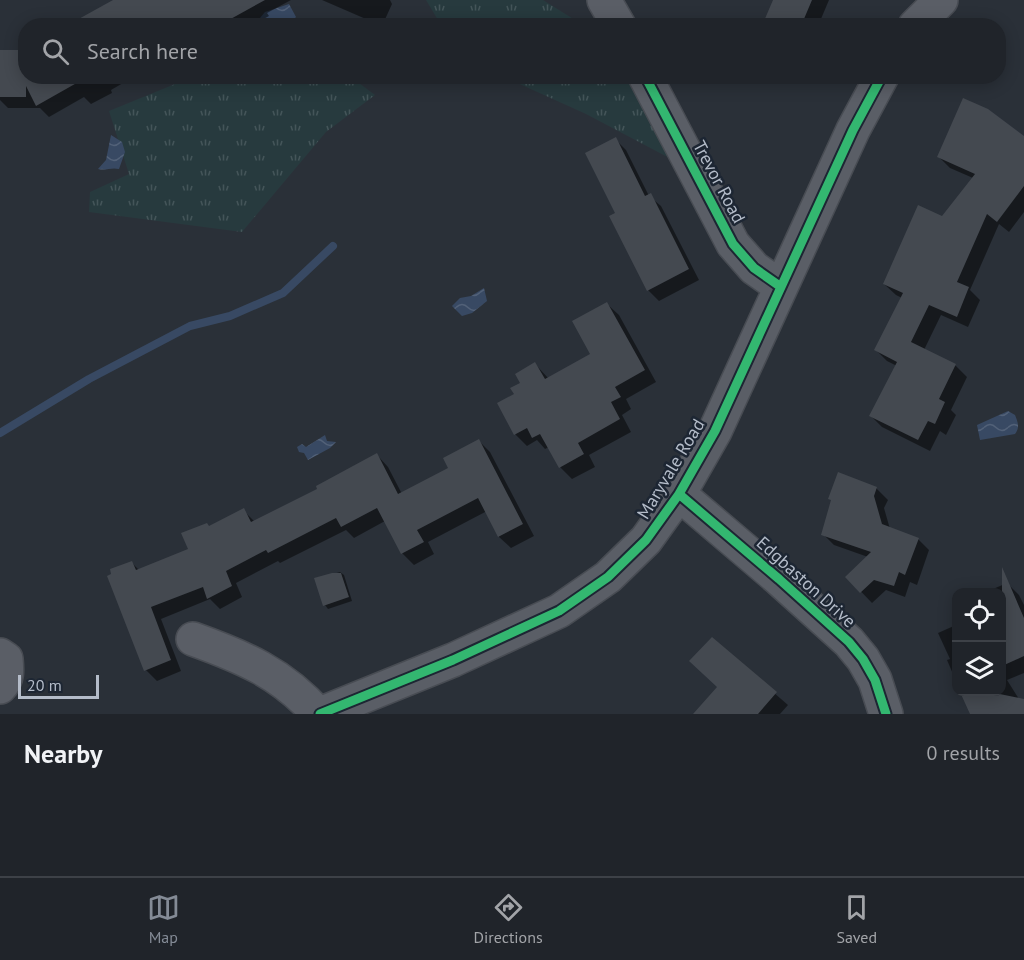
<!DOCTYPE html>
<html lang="en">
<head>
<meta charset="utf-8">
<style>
  :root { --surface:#20242a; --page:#2d3036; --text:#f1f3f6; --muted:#a2a4a8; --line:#3d4147; --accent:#848b96 }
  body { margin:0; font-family:"PT Sans",sans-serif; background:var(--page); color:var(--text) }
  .controls { position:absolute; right:18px; bottom:18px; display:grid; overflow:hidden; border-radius:12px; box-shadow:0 3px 15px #0003 }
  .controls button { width:54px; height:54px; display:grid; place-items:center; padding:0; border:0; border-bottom:2px solid var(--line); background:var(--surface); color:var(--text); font:30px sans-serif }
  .scale { position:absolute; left:18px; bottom:15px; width:81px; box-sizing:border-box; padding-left:6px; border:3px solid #b4bcc9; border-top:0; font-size:16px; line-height:21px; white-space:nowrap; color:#b4bcc9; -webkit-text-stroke:4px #1d2633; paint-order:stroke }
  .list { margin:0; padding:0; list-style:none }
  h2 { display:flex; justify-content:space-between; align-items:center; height:78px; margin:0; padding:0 24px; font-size:26px }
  h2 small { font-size:20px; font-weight:400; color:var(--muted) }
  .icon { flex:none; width:33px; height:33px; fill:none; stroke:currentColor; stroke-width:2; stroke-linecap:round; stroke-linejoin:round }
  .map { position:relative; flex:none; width:1024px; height:714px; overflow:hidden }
  .search { position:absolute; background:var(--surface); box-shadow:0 3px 15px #0003; left:18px; right:18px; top:18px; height:66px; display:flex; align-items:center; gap:15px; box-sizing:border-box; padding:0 21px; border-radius:24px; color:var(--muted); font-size:22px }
  .sheet { height:162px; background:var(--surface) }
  nav { display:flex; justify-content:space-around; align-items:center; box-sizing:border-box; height:84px; border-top:2px solid var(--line); background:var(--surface); font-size:16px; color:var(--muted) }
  nav a { display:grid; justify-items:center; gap:3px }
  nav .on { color:var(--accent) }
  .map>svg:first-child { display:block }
  .grass { fill:url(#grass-tufts) }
  .water { fill:url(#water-waves) }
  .shadow { fill:#0007 }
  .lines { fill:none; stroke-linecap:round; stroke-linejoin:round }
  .stream { stroke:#384963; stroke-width:8 }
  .building { fill:#444950 }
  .minor-casing { stroke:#484c53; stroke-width:36 }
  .minor { stroke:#5a5e66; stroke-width:33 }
  .cycleway-casing { stroke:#1d2633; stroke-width:13 }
  .cycleway { stroke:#33b770; stroke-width:9 }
  .labels { text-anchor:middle; stroke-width:5; stroke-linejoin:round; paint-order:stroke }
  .street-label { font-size:18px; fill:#b4bcc9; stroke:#1d2633 }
</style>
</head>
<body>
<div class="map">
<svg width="1024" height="714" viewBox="0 0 1024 714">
  <defs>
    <pattern id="grass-tufts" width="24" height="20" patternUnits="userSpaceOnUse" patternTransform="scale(1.5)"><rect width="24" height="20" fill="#273a3e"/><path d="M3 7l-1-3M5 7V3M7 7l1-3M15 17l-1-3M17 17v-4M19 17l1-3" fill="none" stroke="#445559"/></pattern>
    <pattern id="water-waves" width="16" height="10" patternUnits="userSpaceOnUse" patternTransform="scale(1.5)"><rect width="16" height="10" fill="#384963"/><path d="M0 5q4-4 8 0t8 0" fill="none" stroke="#526178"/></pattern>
  </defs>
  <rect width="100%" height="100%" fill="#2a3038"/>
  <path class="grass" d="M426,0H543L583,25H441Z
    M192,77H351L375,95L326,132L242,232L89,212L90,192L129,174L109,111Z
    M504,77H625L675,161L586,114Z"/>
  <path class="water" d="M289,4L296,17L288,25H265L260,18L265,12Z
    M111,135L122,142L125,152L119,169C111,167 106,171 98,169L106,160Z
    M484,288L487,301L472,313L462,316L452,306L460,298L471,296Z
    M1008,411L1015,415C1018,423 1020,427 1015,434L980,440L977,425Z
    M325,435L327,441L336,442L330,448L308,460L304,453L299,452L297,447L302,444L306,447Z"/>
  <path class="shadow" d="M117,0H291L267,13L269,16L251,26H236L234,23L230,26H72Z
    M322,0H390L392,4L382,26Z
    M775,0H829L818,26H771L766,20Z
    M0,52L26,76H135L111,90L112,93L91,104L84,97L49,117L40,108H8L0,100Z
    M615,139L626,150L649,196L661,206L699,280L659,301L648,290L617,214Z
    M1024,139V212L1009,232L999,224L970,290L980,300L968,327L941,315L924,350L956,366L967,377L951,410L956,415L946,435L940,431L930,451L882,427L871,416L897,366L887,361L876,350L902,298L896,295L884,284L942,218L973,178L950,168L938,156Z
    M607,304L619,315L656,382L626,399L631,409L622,415L631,432L589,455L595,467L572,479L560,467L549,447L545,449L537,440L527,446L515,434L516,395L535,364L549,379L592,355Z
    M479,441L490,452L534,536L511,548L499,537L487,511L428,542L434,554L414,565L402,553L385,521L354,538L346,530L280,563L278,561L236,583L242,597L220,609L210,599L161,619L181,671L157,681L146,670L132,563L139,570L189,550L210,527L243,510L255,522L319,489L377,455L388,467L402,494L450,469Z
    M876,488L888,500L884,508L890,529L918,539L929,550L917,585L910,582L905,597L886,590L872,603L847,577L868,557L834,545L823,534Z
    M340,572L344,575L352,601L328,609L325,605L316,579Z
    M1007,583L1019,595L1024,605V673L1007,680L1019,699L1024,701V714H972L961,692H1002V592H986Z
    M956,625V681L947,660L950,659L938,633Z
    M712,639L788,705L780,714H695L719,688Z"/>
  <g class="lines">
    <path class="stream" d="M0,433L89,379L190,326L230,316L283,293L333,246"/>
  </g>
  <path class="building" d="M113,0H265L218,26H66Z
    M773,0H812L801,26H776L764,21Z
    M0,50H26V76H89L36,106L26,86V97H0Z
    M963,98L988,109L1024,136V186L997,222L987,214L957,282L969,287L957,317L929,305L911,342L956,364L939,399L945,402L935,424L928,421L918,440L869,416L897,362L874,350L903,293L883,284L918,205L942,216L975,174L937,157Z
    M616,137L645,196L651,193L689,269L647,291L609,216L615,213L585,153Z
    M607,302L645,370L615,387L621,397L611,402L620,419L578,443L584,454L559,468L540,434L532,438L527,428L514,435L497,403L514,394L510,388L520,383L515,374L535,362L545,379L590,354L572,321Z
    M479,439L523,524L498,537L478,498L417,530L424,542L401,554L377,508L341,527L336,518L268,553L266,550L226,571L232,586L207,599L203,587L151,607L171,660L144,671L107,576L111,574L110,569L132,561L136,570L188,549L181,533L207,523L209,526L244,508L251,522L317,489L316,486L377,453L398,494L448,468L443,458Z
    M838,472L877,487L874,496L882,524L919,538L905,575L899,572L894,586L874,580L860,593L845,577L871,552L821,535L831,500L828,499Z
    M1002,567L1024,618V656L1002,666Z
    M332,573H341L349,597L323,606L314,578Z
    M712,637L777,692L758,714H693L717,687L689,661Z
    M960,692H990L1024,699V714H970Z"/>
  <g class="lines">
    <g class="minor-casing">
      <path id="minor" d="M604,0L619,26
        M915,26L941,0
        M645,76L733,244L754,268L781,287
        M679,494L779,579L849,642L863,659L875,680L886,714
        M193,639C243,657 282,673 318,714
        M0,655L6,659C7,670 8,679 0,687
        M320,714L453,660L559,611L608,577L646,540L679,494L715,431L853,130L882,76"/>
    </g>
    <use href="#minor" class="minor"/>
    <g class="cycleway-casing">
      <path id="cycleway" d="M645,76L733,244L754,268L781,287
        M679,494L779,579L849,642L863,659L875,680L886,714
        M320,714L453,660L559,611L608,577L646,540L679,494L715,431L853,130L882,76"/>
    </g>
    <use href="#cycleway" class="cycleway"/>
  </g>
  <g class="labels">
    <g class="street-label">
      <text transform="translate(719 182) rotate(62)" y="6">Trevor Road</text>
      <text transform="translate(671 469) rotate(-59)" y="6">Maryvale Road</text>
      <text transform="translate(806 582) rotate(42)" y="6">Edgbaston Drive</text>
    </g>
  </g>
</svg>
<div class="controls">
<button><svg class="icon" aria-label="locate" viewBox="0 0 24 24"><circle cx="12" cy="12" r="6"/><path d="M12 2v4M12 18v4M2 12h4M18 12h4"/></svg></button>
<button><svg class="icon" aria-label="layers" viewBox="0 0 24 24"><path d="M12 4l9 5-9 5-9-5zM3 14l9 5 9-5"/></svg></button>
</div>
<div class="scale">20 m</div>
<div class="search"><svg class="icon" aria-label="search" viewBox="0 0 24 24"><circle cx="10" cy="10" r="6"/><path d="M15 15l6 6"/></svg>Search here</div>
</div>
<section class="sheet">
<h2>Nearby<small>0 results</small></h2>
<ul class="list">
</ul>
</section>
<nav>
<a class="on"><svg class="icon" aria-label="map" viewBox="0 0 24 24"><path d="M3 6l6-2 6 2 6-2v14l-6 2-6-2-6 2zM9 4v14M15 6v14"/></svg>Map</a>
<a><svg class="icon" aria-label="directions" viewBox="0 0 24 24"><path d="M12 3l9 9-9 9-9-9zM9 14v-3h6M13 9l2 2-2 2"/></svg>Directions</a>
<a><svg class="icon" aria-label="saved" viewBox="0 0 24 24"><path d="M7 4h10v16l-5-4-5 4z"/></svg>Saved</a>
</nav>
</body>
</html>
